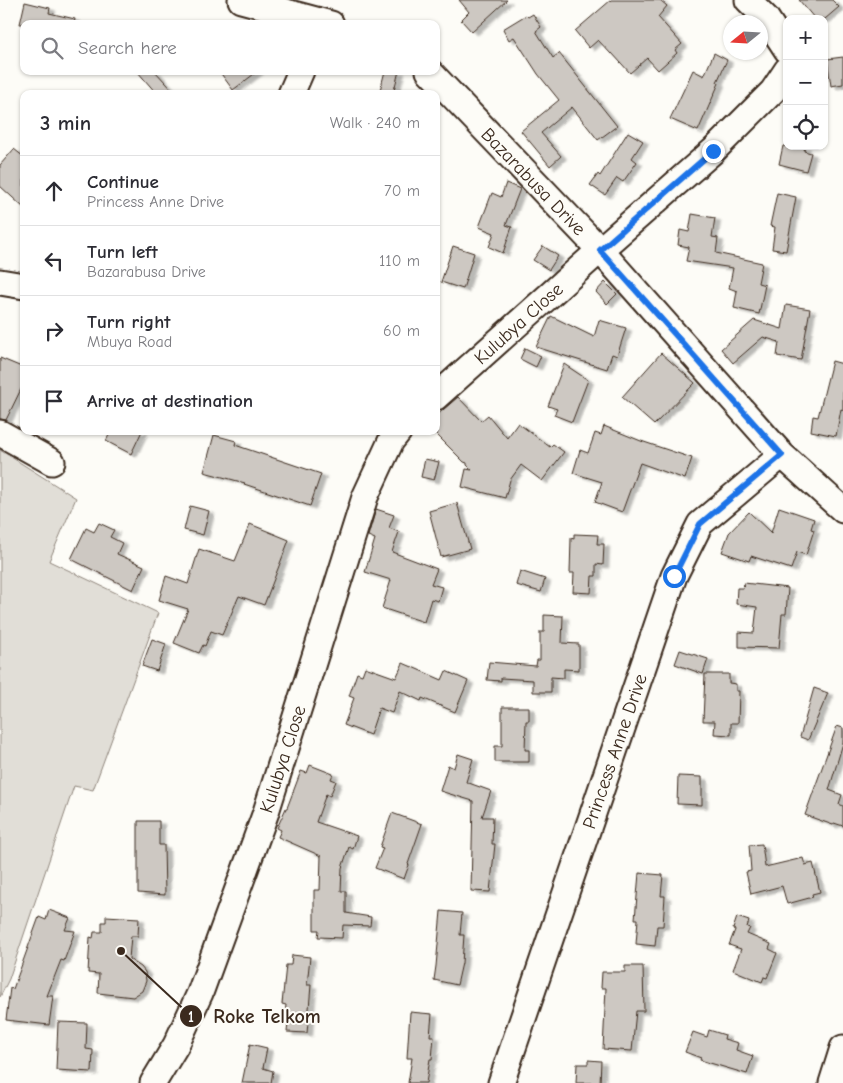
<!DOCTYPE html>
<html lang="en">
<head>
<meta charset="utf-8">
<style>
  :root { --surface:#fff; --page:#f2f2f3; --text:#2b2b33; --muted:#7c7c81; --line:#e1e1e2 }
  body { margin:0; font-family:"Comic Neue",sans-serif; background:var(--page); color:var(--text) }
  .controls { position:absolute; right:15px; top:15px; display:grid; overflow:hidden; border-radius:10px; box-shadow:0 1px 4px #0004 }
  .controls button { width:45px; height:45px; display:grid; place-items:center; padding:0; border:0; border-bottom:1px solid var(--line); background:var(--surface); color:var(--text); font:25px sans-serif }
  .compass { position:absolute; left:723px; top:15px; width:45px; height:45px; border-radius:50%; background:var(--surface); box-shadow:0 1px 4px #0004; rotate:252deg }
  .stop { position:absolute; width:15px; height:15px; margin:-11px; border:4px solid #1a73e8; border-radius:50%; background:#fff }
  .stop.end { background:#1a73e8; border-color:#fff; box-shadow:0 1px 5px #0008 }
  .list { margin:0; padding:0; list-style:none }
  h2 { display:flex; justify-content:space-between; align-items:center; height:65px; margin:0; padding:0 20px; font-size:21px }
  h2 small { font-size:16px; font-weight:400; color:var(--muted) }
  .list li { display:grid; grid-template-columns:32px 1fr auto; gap:15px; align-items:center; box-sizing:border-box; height:70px; padding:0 20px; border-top:1px solid var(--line) }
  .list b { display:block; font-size:19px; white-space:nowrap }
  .list p { margin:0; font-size:16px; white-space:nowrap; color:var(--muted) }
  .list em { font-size:16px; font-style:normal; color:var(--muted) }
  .icon { flex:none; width:28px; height:28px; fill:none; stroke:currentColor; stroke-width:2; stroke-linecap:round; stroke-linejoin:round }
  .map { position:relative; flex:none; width:843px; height:1083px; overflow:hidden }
  .search { position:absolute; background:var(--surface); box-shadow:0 1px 4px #0004; left:20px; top:20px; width:420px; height:55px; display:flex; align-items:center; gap:12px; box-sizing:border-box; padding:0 18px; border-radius:10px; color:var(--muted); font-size:19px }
  .panel { position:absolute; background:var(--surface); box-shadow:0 1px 4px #0004; left:20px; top:90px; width:420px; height:345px; border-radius:10px }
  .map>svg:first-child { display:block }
  .green { fill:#e1ded7; stroke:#8e847a }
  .building { fill:#cdc8c2; stroke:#3b2a1e; filter:url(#shadow) }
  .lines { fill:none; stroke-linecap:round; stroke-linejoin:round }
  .minor-casing { stroke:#3b2a1e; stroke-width:29 }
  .minor { stroke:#fdfcf7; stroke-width:25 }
  .route { stroke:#1a73e8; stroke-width:6 }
  .labels { text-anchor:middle; stroke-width:4; stroke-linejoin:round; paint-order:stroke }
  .street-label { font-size:19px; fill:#3b2a1e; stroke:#fdfcf7 }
  .leader { fill:none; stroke:#3b2a1e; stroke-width:2 }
  .callout-dot { fill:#3b2a1e; stroke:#fdfcf7; stroke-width:2 }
  .mark-label { font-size:15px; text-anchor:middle; font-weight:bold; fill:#fff }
  .callout-label { font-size:20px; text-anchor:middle; font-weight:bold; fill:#3b2a1e; stroke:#fdfcf7; stroke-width:4; stroke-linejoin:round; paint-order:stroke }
</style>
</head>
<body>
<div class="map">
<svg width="843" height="1083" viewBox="0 0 843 1083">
  <defs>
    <filter id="shadow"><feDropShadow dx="5.5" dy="3" stdDeviation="1" flood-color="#0004"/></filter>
  </defs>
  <rect width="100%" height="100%" fill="#fdfcf7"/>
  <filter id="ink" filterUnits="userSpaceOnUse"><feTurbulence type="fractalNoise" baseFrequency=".02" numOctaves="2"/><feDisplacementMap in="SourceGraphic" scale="10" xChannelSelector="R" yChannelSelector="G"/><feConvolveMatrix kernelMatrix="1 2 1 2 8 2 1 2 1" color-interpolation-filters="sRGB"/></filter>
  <g filter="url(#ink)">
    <path class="green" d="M0,450L76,498L49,561L158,613L93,790L74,786L9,979L0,997Z"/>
    <path class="building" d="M459,0H507L472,32L461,20L469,12Z
      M611,0H660L667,6L658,17L682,44L675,50L677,53L658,70L647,58L630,73L612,53L611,54L598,40L589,48L575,31Z
      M799,0H832L839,7L825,19H815Z
      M25,2L50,8L49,13L75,19L74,24H20Z
      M533,14L541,27L536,31L553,58L559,53L617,126L598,140L572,107L541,133L561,156L550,166L521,131L559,100L538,74L514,37L509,40L503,29L526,15L528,17Z
      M714,53L727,60L717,82L719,83L698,131L670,119L693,70L704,76Z
      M843,57V84L831,86L827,59Z
      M137,71H155L176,94H157Z
      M219,71H258L233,90Z
      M385,71H399L393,94H379Z
      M628,132L643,141L632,158L637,162L623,182L617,178L605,195L590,185L598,174L600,176Z
      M783,146H805L804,151L811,153L806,171L779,164Z
      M14,149L24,157V208L0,186V165Z
      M506,183L520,189L506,225L512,227L503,253L489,247L494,233L479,227L492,193L501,197Z
      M777,193L796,197L786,251L772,249L775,227L770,226Z
      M692,214L715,218L712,237L718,238L716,253L762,263L758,283L765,285L759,314L734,308L737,291L729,288L733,268L686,261L689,247L678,245L680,230L689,232Z
      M453,246L474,253L463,289L441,282Z
      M543,246L558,256L549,270L533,260Z
      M605,282L617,294L607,304L596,292Z
      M786,305L810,309L801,360L777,356L779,342L763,337L733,363L721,349L754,320L782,329Z
      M551,316L594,337L599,320L626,328L617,356L612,354L607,369L536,347Z
      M525,348L541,356L536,367L520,359Z
      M661,353L695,383L654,425L622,397Z
      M0,358L24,368V383L6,420L0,419Z
      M832,361L843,364V410L841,409L836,436L811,431L813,416L818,417Z
      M564,364L588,380L572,422L554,415L557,409L548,406Z
      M458,397L481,421L488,415L507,438L518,423L550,447L553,444L564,452L542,481L521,465L510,480L505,498L462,487L466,469L472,470L467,465V463L464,462L436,434V416Z
      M604,426L641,441L692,458L685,479L640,463L622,512L595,502L602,482L573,473L580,450L588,453L595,433L601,435Z
      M111,431H142L131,454L106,441Z
      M214,435L236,441L235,445L321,474L310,506L244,484L245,483L204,472Z
      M425,459L439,462L434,480L421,477Z
      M457,503L470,549L441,557L429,511Z
      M190,506L209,511L203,535L184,530Z
      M779,507L814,519L811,529L814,530L806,555L797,552L791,569L751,556L749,561L722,552L729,533L749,512L771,533Z
      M376,509L394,515L389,528L399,532L392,552L437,569L431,584L442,587L438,601L431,599L424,622L382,608L391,580L365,572L375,539L368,536Z
      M99,523L114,530L110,537L122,543L117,554L144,566L133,590L71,559L86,528L94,532Z
      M250,524L289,540L264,605L239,596L222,635L211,631L205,646L203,645L199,653L174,643L188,609L159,600L166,576L188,584L199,549L235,561Z
      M574,534L598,535L597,544H604L603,565L596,564V576H592L591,593L573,592L574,573H570L571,538L574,539Z
      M520,571L545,579L541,592L516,585Z
      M744,583L788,588L786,614H782L779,648L739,647V632L754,633L757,607L736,604L737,588H743Z
      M544,615L563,616L562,643L579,644V670L564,669V678L551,677V692H533V680L501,678V681L487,680L489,662L536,666L537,660H540V632H544Z
      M152,639L166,644L157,671L142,666Z
      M680,650L708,659L703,674L675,664Z
      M403,663L442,680L446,671L468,681L455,712L422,698L421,701L400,691L392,713L379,708L370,735L344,725L354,698L349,696L357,673L362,675L365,667L396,678Z
      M705,674H729V683L736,684V691H739L738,723H731V735L714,734L715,721H703Z
      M814,688L828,693L808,740L800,737Z
      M502,707H529V721H526L525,750H529V762H495V746H502Z
      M837,726L843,728V743L829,790L842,795L839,804L843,806V826L834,823L833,825L805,815Z
      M458,754L473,759L466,782L491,791L482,817H493L492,844H495L490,892L471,891L473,801L440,791L448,765L454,768Z
      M310,765L333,774L331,779L336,781L330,796L326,794L316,822L357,836L353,849L349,847L342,868L341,891H346V913L371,917L370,926L343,925L342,938L318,937L319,930H314V890H320L321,856L278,837L281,830L277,828L286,808H287L301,771L307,773Z
      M678,776L702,777V805L677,804Z
      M392,813L422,824L408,864L409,865L404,879L375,868L383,848L380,847Z
      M138,821H159V845H164L165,895L138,893Z
      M762,844L765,867L803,858L805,865L813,863L820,892L812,894L813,897L787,904L782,886L751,894L746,872L751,871L749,845Z
      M639,873L663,875L661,896H665L663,926H657L655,946L636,944L638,919H635Z
      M49,910L70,918L65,930L75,931L64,961L61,960L47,996H53L49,1025L6,1020L10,988L13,989L39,917L46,920Z
      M441,911L462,913L460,935H464L462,963L457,985L434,980L436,966Z
      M106,916L139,918L138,936H131L129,959L141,967L145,972L146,981L142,991L133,997L98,993L99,974L88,973L90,937L93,938L94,932H102V922H106Z
      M737,917L749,921L747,927L750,928L747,934L771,944L769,949L777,953L767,978L764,977L762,982L733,970L741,949L729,945L735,930L733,929Z
      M292,955L310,957L307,985H311L307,1033L287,1032L289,1014L285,1013L286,1005L282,1004L286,965H291Z
      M625,966H643L644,1011H636L632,1051L603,1049L606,988H601L602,972H625Z
      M410,1012L432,1014L430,1036H434L432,1059H430L426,1083H408L412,1058H407Z
      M58,1022L87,1023L86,1049L93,1050L92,1072L56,1070Z
      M709,1030L725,1035L724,1039L738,1043L736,1050L753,1056L747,1074L700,1060L701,1058L685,1052L693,1032L707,1037Z
      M250,1044L267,1048L263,1068L273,1071L271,1083H242Z
      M588,1060L601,1061L600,1083H576L577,1064H588Z"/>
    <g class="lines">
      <g class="minor-casing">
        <path id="minor" d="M241,0L331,24
          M748,0L766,18L787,50
          M429,71L600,250L782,455L843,510
          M291,94L301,71
          M0,282L24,286
          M436,397L600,250L713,151L773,91L787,70
          M0,433L52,462
          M153,1083L176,1045L200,993L266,812L365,497L391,441L399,431
          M501,1083L674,576L700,524L782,455
          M832,1083L843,1048"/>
      </g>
      <use href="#minor" class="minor"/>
    </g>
  </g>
  <g class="lines" filter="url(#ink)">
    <path class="route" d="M674,576L700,524L782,455L600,250L713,151"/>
  </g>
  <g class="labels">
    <g class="street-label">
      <text transform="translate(534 181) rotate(46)" y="7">Bazarabusa Drive</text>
      <text transform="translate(518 323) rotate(-42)" y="7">Kulubya Close</text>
      <text transform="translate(614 751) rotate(-71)" y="7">Princess Anne Drive</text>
      <text transform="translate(282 759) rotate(-72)" y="7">Kulubya Close</text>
    </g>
  </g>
  <path class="leader" d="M121 951L191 1016"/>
  <g class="callout-dot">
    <circle cx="121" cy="951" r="5"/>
    <circle cx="191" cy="1016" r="12"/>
  </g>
  <g class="mark-label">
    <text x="191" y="1022">1</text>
  </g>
  <g class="callout-label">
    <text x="267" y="1023">Roke Telkom</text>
  </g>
</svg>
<div class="controls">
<button>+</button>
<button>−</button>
<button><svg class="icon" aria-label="locate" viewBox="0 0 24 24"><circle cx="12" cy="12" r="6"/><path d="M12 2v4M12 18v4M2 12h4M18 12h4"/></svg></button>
</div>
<svg class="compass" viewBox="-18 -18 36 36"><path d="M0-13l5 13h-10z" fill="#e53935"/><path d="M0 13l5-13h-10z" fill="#7c7c81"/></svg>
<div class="stop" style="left:674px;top:576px"></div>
<div class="stop end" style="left:713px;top:151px"></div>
<div class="search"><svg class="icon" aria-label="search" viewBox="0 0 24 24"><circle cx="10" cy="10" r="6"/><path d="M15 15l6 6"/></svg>Search here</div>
<section class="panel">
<h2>3 min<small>Walk · 240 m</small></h2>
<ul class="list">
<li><svg class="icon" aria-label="ahead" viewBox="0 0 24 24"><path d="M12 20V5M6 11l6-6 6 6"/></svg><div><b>Continue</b><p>Princess Anne Drive</p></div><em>70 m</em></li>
<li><svg class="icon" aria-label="left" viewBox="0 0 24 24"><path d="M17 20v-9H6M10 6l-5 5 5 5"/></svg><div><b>Turn left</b><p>Bazarabusa Drive</p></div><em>110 m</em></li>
<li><svg class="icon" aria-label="right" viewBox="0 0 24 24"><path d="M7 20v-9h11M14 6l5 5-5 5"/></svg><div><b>Turn right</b><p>Mbuya Road</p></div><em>60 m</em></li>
<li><svg class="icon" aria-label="arrive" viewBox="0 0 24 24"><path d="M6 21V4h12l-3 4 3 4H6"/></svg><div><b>Arrive at destination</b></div></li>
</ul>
</section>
</div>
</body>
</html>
